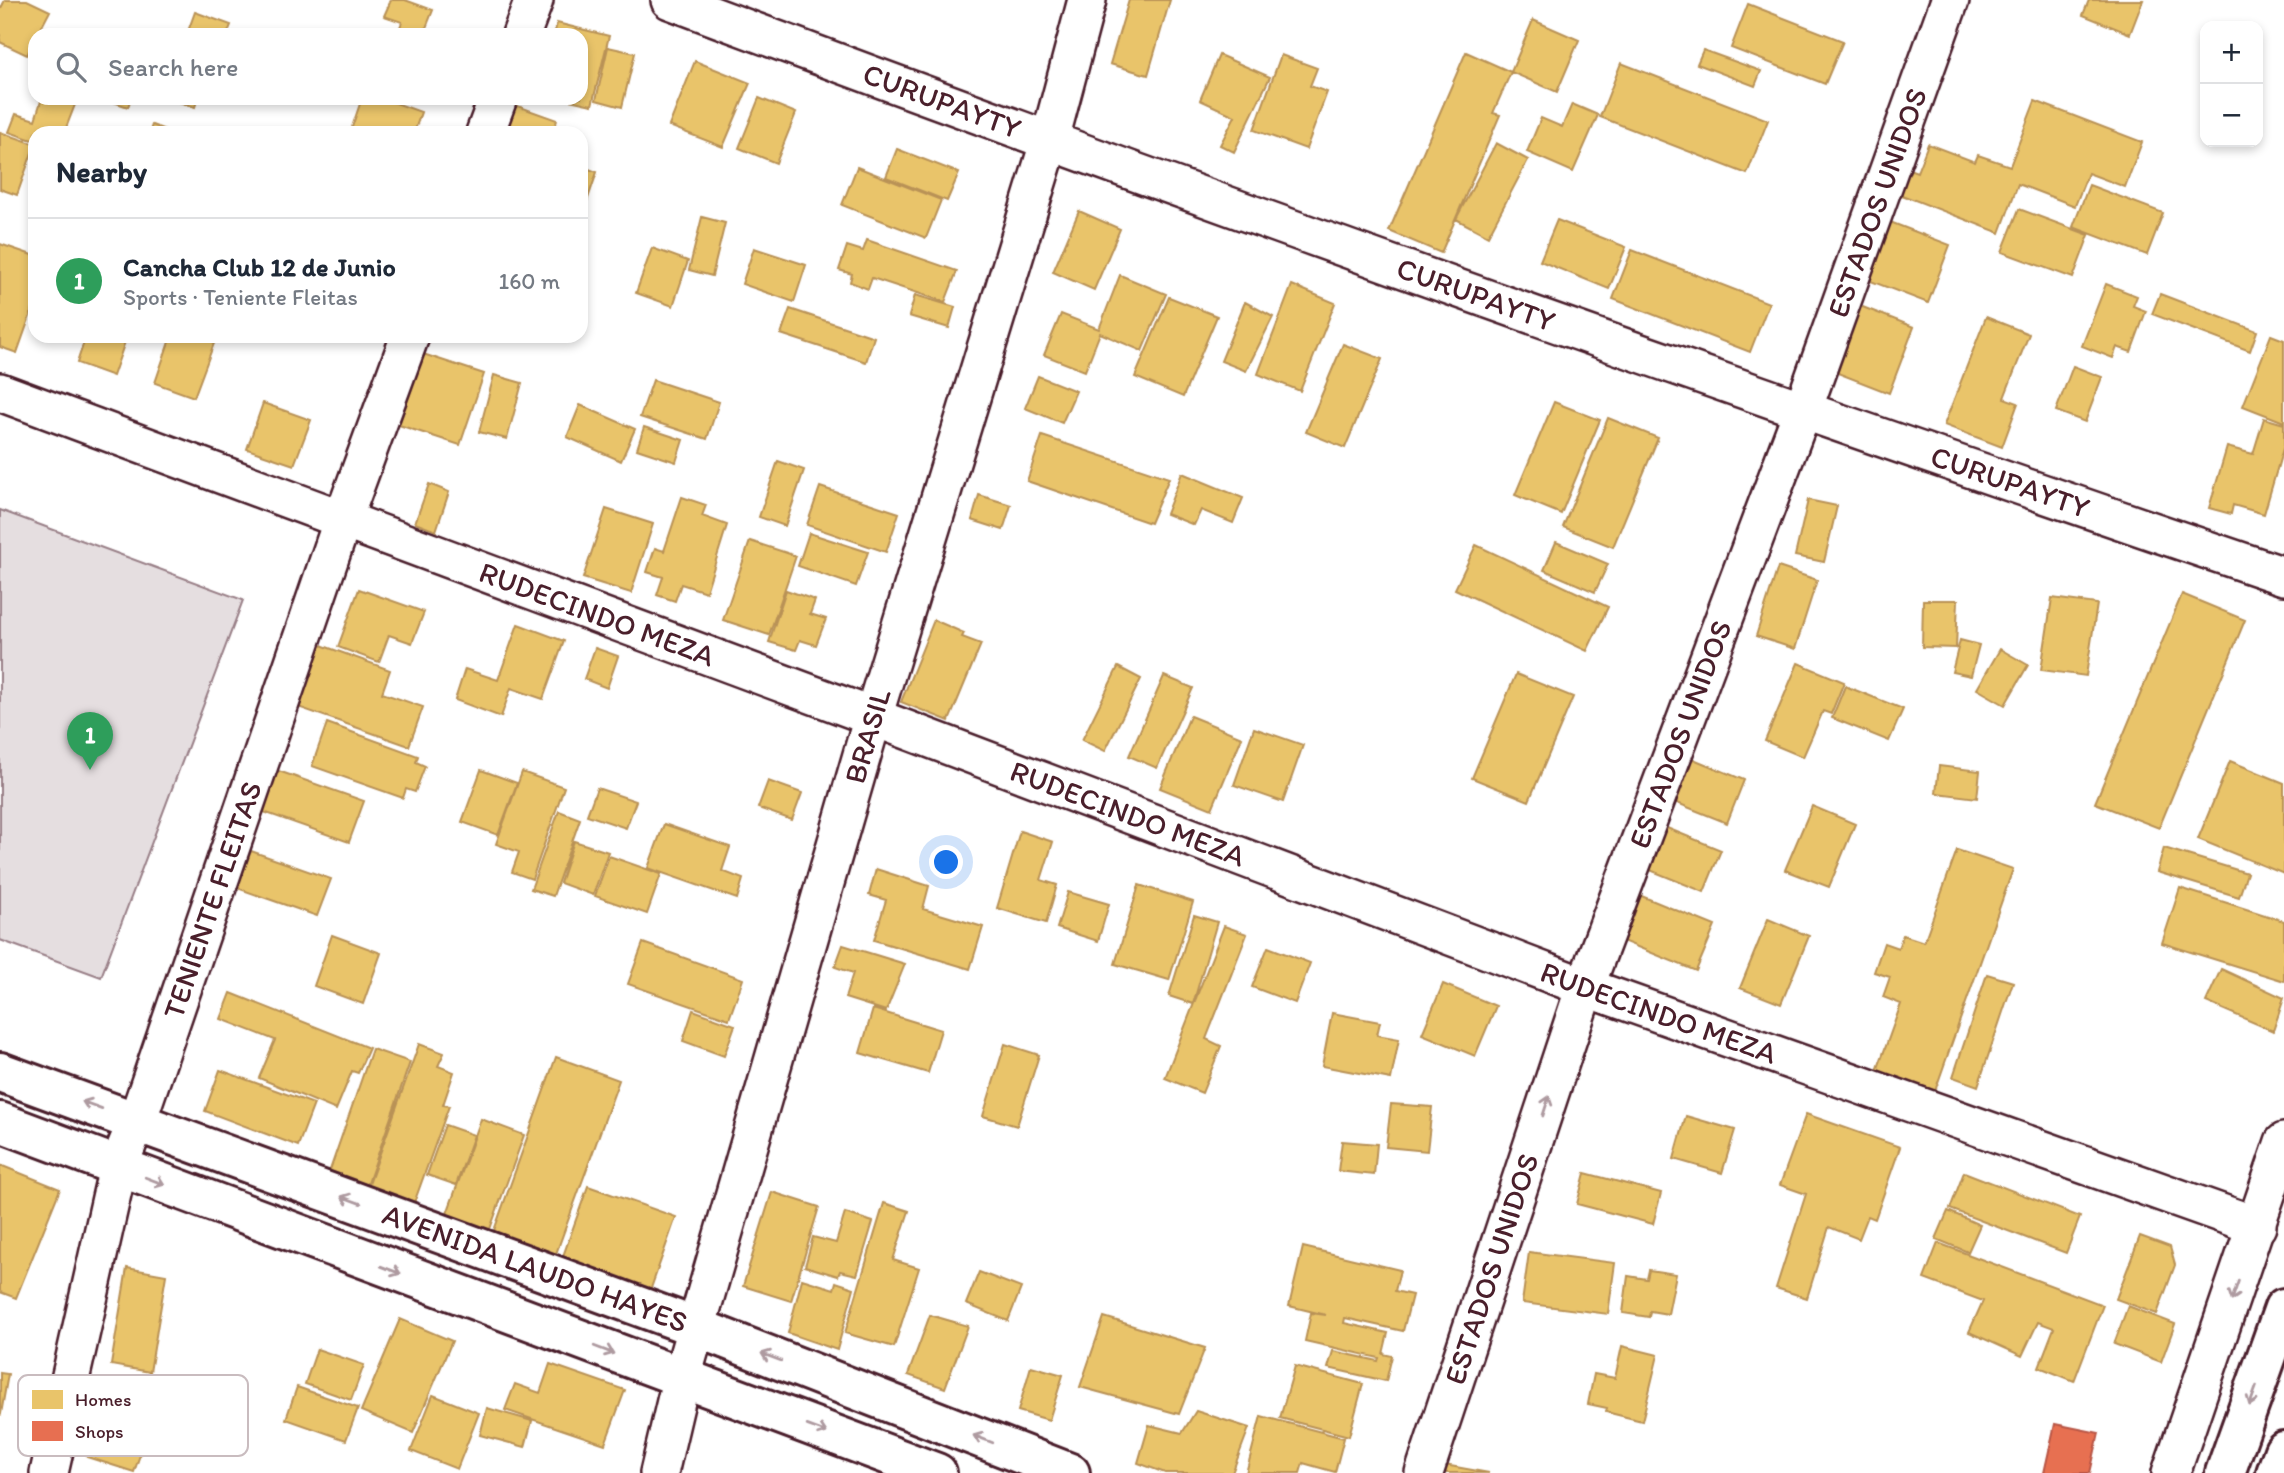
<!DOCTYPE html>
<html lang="en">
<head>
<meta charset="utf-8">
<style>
  :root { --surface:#fff; --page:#f2f2f3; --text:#1f2937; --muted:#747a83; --line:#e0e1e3; --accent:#111827 }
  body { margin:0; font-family:Itim,sans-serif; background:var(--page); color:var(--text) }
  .controls { position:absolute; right:21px; top:21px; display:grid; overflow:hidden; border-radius:14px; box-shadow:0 4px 10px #0003 }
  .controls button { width:63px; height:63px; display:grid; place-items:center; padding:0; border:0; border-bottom:2px solid var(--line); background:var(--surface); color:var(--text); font:35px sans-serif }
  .you { position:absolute; left:947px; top:863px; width:24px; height:24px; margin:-18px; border:5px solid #fff; border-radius:50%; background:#1a73e8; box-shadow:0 0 0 10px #1a73e833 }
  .badge { display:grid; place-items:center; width:46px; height:46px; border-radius:50%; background:var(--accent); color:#fff; font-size:23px; font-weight:700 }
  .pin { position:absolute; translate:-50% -58px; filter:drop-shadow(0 2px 4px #0008) }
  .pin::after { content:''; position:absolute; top:37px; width:24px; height:21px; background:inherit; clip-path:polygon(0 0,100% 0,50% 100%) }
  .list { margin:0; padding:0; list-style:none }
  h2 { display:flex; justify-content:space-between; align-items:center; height:91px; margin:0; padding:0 28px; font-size:30px }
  h2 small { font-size:23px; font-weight:400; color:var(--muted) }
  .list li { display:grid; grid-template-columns:46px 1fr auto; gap:21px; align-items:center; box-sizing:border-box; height:126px; padding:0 28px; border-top:2px solid var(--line) }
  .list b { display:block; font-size:26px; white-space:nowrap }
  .list p { margin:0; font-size:23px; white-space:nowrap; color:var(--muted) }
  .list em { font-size:23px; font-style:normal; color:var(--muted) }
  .icon { flex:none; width:38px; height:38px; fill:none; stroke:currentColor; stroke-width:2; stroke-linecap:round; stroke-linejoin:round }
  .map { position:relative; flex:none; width:2284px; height:1473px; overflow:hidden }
  .search { position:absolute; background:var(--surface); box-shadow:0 4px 10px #0003; left:28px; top:28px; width:560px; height:77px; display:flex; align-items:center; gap:18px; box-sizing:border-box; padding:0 24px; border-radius:21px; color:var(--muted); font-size:26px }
  .panel { position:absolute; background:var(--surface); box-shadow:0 4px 10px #0003; left:28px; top:126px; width:560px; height:217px; border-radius:21px }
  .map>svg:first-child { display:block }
  .green { fill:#e5dee0; stroke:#987e86; stroke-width:2 }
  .homes { fill:#e9c46a; stroke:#b99257; stroke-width:2 }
  .shops { fill:#e76f51; stroke:#b85746; stroke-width:2 }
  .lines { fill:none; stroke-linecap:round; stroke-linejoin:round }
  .street-casing { stroke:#4a1f2b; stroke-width:42 }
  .secondary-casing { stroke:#4a1f2b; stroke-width:44 }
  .highway-casing { stroke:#4a1f2b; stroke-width:44 }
  .street { stroke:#fff; stroke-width:37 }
  .secondary { stroke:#fff; stroke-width:38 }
  .highway { stroke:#fff; stroke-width:38 }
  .oneway { stroke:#ae9aa0 }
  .labels { text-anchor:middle; stroke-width:7; stroke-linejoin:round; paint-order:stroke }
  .street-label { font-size:30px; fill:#4a1f2b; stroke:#fff }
  .key { fill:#fff; stroke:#c9bcbf; stroke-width:2 }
  .key-label { font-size:19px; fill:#4a1f2b }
</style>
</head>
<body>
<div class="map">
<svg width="2284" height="1473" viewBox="0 0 2284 1473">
  <rect width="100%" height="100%" fill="#fff"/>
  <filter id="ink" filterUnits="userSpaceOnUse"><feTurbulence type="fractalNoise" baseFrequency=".0143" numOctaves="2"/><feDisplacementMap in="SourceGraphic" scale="14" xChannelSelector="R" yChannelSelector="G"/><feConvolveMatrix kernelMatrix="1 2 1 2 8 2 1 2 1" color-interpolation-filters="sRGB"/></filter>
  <g filter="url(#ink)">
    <path class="green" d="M0,510L243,600L101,977L0,940Z"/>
    <path class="homes" d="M5,0H27L50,11L27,55L0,42V10Z
      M391,0H405L433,10L426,28L442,35H397L402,22L384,16Z
      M1129,0H1170L1148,75L1110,64Z
      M2089,0H2143L2130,34L2083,15Z
      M1748,4L1843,41L1825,84L1731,48Z
      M195,12L231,25L227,35L187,34Z
      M1533,20L1579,40L1557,92L1511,72Z
      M557,23L609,36L592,105L561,98H581V35H554Z
      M608,47L635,53L622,107L596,100Z
      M1703,50L1761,71L1755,86L1697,64Z
      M1466,52L1511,72L1493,113L1500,115L1441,253L1389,231Z
      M1219,55L1270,77L1234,152L1220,145L1235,116L1200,100Z
      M1281,55L1317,68L1310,86L1327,92L1306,149L1254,130Z
      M695,61L750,83L723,147L669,126Z
      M1621,63L1768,120L1747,174L1600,117Z
      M42,98H65L76,102L64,133H35V141L9,132L16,114L35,120Z
      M102,98H131L128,107Z
      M166,98H198L195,107Z
      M362,98H382L421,112L414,133H350Z
      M759,98L796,113L776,163L739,148Z
      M2035,101L2142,142L2125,187L2088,173L2075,206L2018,184L2000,233L1899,194L1909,169L1917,172L1928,144L1975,162L1978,155L2010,166Z
      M509,103L557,120L553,133H501Z
      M1572,104L1598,115L1573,172L1527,152L1541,118L1562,127Z
      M152,125L168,131L167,133H149Z
      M0,132L35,144L17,195L0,189Z
      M1496,143L1528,160L1488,236L1456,219Z
      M897,149L959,173L947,201L886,177Z
      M581,166L597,172L581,219Z
      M857,167L941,200L926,238L842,205Z
      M2089,185L2163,213L2147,255L2073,227Z
      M2019,209L2089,235L2073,278L2002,252Z
      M1079,211L1120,229L1094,290L1053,272Z
      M702,217L725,223L712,276L689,270Z
      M1557,220L1626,247L1609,289L1540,261Z
      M1890,222L1950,245L1928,303L1868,280Z
      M867,240L957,271L945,302L872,278L868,289L850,282L852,274L839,270L847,246L863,251Z
      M0,244L35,256V302L17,353L0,347Z
      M652,248L688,261L673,306L636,293Z
      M754,248L806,265L794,302L742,284Z
      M1632,250L1769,303L1750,352L1613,299Z
      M1120,275L1166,294L1142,351L1100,333L1085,371L1044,355L1061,314L1099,329Z
      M2106,284L2137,296L2133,306L2146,311L2131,352L2117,347L2113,358L2082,346Z
      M1292,285L1335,303L1300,391L1258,374Z
      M2160,294L2257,331L2250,351L2152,314Z
      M915,295L955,307L949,328L909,316Z
      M1169,297L1217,316L1183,397L1135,377Z
      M1245,302L1273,317L1246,371L1221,361Z
      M1860,306L1914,327L1889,393L1835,372Z
      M790,309L874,337L866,362L781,334Z
      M1986,317L2029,334L2004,398L2018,403L2002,447L1944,425Z
      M2271,335L2284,340V422L2243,406Z
      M86,336H127L113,376L77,363Z
      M171,336L216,338L194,397L155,383Z
      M1343,344L1382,359L1345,448L1306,432Z
      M423,354L484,374L460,445L399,425L412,388L396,382L406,356L421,362Z
      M2073,366L2102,377L2085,422L2056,411Z
      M494,375L522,383L507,439L479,432Z
      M1038,376L1076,391L1062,423L1025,408Z
      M653,380L719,402L707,439L640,417Z
      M1554,402L1600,420L1561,514L1515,495Z
      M263,403L311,420L294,465L247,449Z
      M580,405L635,429L621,461L567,437Z
      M1608,418L1658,438L1613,547L1563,527Z
      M2264,418L2284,424V445L2264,514L2233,505L2231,514L2209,508L2227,447L2253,454Z
      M644,427L683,440L676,462L637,449Z
      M1042,436L1169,478L1150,523L1027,481Z
      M778,461L804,470L785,526L759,517Z
      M1182,473L1243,498L1233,523L1201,510L1194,525L1166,514Z
      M429,484L449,492L436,531L415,523Z
      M820,487L899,513L886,552L807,525Z
      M979,495L1011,505L1003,530L972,520Z
      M682,497L706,505L702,516L727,525L706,592L681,584L675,601L657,595L663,577L647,572L655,548L664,551Z
      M1808,500L1837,506L1824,562L1795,556Z
      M606,509L653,524L631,593L583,578Z
      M809,533L868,552L856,586L798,566Z
      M750,541L796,556L769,635L723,620Z
      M1556,542L1608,564L1595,592L1544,570Z
      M1476,545L1608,607L1587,651L1455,589Z
      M1778,567L1817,580L1795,649L1756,636Z
      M359,589L424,612L412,643L389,635L379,662L338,647Z
      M786,590L815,600L810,614L826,619L816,645L800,640L796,650L769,642Z
      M2182,594L2245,620L2159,828L2095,803Z
      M2052,598L2097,604L2086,676L2041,670Z
      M1923,600H1958L1956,648L1922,647Z
      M934,620L964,633L962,637L981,644L949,721L901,702Z
      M518,624L564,641L543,699L511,688L501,717L455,700L465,669L498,680Z
      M1960,640L1979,645L1971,676L1952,672Z
      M321,645L390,670L382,693L423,707L409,746L298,707Z
      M595,648L618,656L607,688L584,679Z
      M2000,649L2028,665L2005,705L1977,689Z
      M1798,663L1844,682L1831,714L1823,711L1803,757L1765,741Z
      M1118,667L1141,679L1105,751L1082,740Z
      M1516,674L1573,697L1529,801L1472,778Z
      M1164,676L1193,688L1157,768L1129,756Z
      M1845,686L1903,709L1889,741L1832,718Z
      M1190,716L1242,737L1212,809L1160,788Z
      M327,723L418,756L416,762L425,766L415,792L406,789L403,798L312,766Z
      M1254,728L1303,745L1283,802L1234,785Z
      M1691,758L1744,780L1727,823L1672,801Z
      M2230,761L2284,783V874L2198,839Z
      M1939,766L1980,771L1977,798L1936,793Z
      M270,768L364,801L349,842L255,809Z
      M481,770L517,783L498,835L462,822Z
      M522,772L564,787L532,879L512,872L519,852L496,844Z
      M768,781L802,793L792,820L758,808Z
      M597,788L636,801L626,828L587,815Z
      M1812,806L1855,824L1829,887L1785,870Z
      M559,811L580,819L553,896L531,889Z
      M664,824L730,847L722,871L743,879L737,899L648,868Z
      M1662,826L1721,850L1704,892L1645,868Z
      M1020,831L1053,842L1041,880L1057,885L1046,923L997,908Z
      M574,841L608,852L593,895L560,883Z
      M2164,848L2247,873L2239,897L2157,872Z
      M1957,850L2013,869L1935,1091L1877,1071L1901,1004L1883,997L1890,977L1874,972L1884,943L1898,948L1903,935L1924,942Z
      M251,851L331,879L317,916L237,888Z
      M609,856L661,874L647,914L595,896Z
      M876,869L929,886L923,909L983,927L970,969L874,940L886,900L869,895Z
      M1139,885L1193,902L1169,980L1115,964Z
      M2180,888L2284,921V981L2162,943Z
      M1068,892L1109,904L1098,941L1057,928Z
      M1639,895L1715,926L1696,971L1620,940Z
      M1194,915L1217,922L1193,1004L1169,996Z
      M1768,919L1809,936L1781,1004L1740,988Z
      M1224,926L1247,934L1206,1039L1221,1046L1202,1093L1165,1078Z
      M332,935L381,953L363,1004L314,986Z
      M643,943L743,979L729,1019L628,984Z
      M843,945L905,964L886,1011L845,998L853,973L835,967Z
      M1268,947L1310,963L1295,1003L1252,987Z
      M2221,969L2284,998L2273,1031L2206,1002Z
      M1987,974L2013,982L1978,1086L1953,1077Z
      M1443,984L1496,1006L1475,1056L1422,1034Z
      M231,993L369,1048L358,1073L352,1071L336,1110L259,1078L275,1040L221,1019Z
      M873,1009L941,1030L928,1073L860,1053Z
      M693,1010L735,1025L724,1056L683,1041Z
      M1332,1013L1380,1022L1377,1035L1399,1039L1391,1079L1322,1066Z
      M419,1044L444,1053L438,1066L454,1072L443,1105L449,1106L414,1203L368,1187Z
      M1005,1044L1039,1055L1017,1126L983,1116Z
      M372,1049L410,1062L367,1186L329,1173Z
      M556,1057L619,1080L553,1262L491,1239Z
      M220,1070L314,1104L298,1146L205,1111Z
      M1391,1104L1432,1107L1427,1151L1386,1147Z
      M1806,1114L1900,1147L1875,1219L1868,1216L1859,1239L1829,1227L1807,1298L1776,1288L1806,1194L1780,1185Z
      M1686,1116L1735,1130L1722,1173L1674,1159Z
      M481,1119L524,1135L486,1240L443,1225Z
      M445,1125L474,1135L456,1185L427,1175Z
      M1342,1141L1377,1144L1374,1175L1338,1171Z
      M0,1165L60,1189L16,1298L0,1292Z
      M1964,1172L2080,1217L2066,1253L1950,1209Z
      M1585,1173L1661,1193L1653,1224L1577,1204Z
      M588,1186L676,1217L650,1291L562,1259Z
      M772,1192L819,1207L791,1301L743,1286Z
      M884,1203L909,1211L893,1260L919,1268L894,1347L845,1333Z
      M1948,1211L1980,1225L1968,1252L1936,1239Z
      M845,1213L873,1222L857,1275L840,1271L838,1276L805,1266L813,1237L836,1243Z
      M2140,1236L2170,1247L2175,1265L2157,1314L2116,1299Z
      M1938,1243L2103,1305L2074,1381L2039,1367L2054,1328L2038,1322L2022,1356L1969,1332L1983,1301L1924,1279Z
      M1303,1247L1400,1270L1395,1291L1412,1295L1403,1331L1345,1318L1344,1323L1388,1333L1383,1354L1392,1356L1386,1381L1328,1368L1333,1351L1378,1361L1379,1358L1305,1341L1311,1313L1326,1315L1289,1306Z
      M1529,1252L1615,1263L1608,1314L1522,1303Z
      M127,1268L166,1275L150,1372L111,1365Z
      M1649,1270L1676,1274L1668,1314L1650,1311L1649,1317L1623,1313L1628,1276L1647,1279Z
      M979,1272L1021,1288L1008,1321L966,1304Z
      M802,1279L834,1289L836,1282L854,1288L837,1350L788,1333Z
      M2128,1306L2175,1324L2161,1362L2114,1344Z
      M930,1315L968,1326L945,1388L908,1375Z
      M1104,1317L1205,1348L1179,1414L1080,1387Z
      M400,1319L452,1341L413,1433L361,1411Z
      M1622,1346L1658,1355L1642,1421L1606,1412L1607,1408L1588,1404L1594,1374L1615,1378Z
      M317,1349L364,1365L351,1400L305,1384Z
      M550,1364L625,1390L605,1444L505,1410L515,1384L540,1393Z
      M1031,1366L1063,1375L1049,1420L1018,1411Z
      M1295,1366L1363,1384L1349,1436L1280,1418Z
      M0,1373L8,1374L1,1414L0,1413Z
      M297,1387L358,1408L346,1440L286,1419Z
      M433,1395L479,1413L457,1469L411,1451Z
      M487,1408L532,1421L525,1447L480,1435Z
      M1196,1411L1249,1428L1232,1473H1165L1138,1463L1149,1425L1182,1433Z
      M1261,1416L1344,1438L1335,1472L1303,1463L1300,1473H1246Z
      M93,1438L141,1452L134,1472L87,1457Z
      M1439,1464L1489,1473H1437Z"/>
    <path class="shops" d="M2055,1424L2099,1433L2090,1473H2044Z"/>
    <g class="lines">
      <g class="street-casing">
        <g id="street">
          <path id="s1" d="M670,0C1205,201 1743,392 2284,576"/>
          <path d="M521,35L534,0"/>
          <path d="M485,133L498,98"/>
          <path id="s2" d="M0,392L873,717L1585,987L2257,1226"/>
          <path id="s3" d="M49,1473L118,1167L137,1121L343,519L410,336"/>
          <path id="s4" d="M659,1473L681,1380L873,717L1049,143L1087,0"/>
          <path id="s5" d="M1424,1473L1585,987L1802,412L1950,0"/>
          <path d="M2171,1473L2284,1142"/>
        </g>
      </g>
      <g class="secondary-casing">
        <g id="secondary">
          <path id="s6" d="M0,1072L698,1328L1070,1473"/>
          <path d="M0,1122L937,1473"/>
        </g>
      </g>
      <g class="highway-casing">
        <path id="highway" d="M2225,1473L2284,1308
          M2276,1473L2284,1451"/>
      </g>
      <use href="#street" class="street"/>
      <use href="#secondary" class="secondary"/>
      <use href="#highway" class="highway"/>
    </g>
    <defs><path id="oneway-shaft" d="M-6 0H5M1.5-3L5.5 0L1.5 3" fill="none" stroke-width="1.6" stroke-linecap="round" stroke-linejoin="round" transform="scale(1.75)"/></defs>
    <g class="oneway">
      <use href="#oneway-shaft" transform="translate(92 1105) rotate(-160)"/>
      <use href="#oneway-shaft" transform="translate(1546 1106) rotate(-72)"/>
      <use href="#oneway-shaft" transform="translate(155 1181) rotate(21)"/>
      <use href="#oneway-shaft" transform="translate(351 1200) rotate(-160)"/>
      <use href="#oneway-shaft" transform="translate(391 1270) rotate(21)"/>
      <use href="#oneway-shaft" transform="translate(2235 1291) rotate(109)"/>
      <use href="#oneway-shaft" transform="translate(604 1350) rotate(21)"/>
      <use href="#oneway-shaft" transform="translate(771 1357) rotate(-159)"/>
      <use href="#oneway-shaft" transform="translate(2253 1396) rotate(110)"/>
      <use href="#oneway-shaft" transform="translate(817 1429) rotate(20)"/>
      <use href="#oneway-shaft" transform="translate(983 1439) rotate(-159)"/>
    </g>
  </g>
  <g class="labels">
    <g class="street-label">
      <text dy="10" stroke="none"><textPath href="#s1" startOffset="290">CURUPAYTY</textPath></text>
      <text dy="10" stroke="none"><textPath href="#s5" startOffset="1349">ESTADOS UNIDOS</textPath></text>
      <text dy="10" stroke="none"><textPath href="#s1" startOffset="858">CURUPAYTY</textPath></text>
      <text dy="10" stroke="none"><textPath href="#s1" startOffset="1424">CURUPAYTY</textPath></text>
      <text dy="10" stroke="none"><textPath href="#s2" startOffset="637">RUDECINDO MEZA</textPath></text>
      <text dy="10" stroke="none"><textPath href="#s5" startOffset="782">ESTADOS UNIDOS</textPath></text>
      <text dy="10" stroke="none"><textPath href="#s4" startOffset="766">BRASIL</textPath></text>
      <text dy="10" stroke="none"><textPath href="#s2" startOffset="1204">RUDECINDO MEZA</textPath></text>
      <text dy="10" stroke="none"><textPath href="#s3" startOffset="597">TENIENTE FLEITAS</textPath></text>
      <text dy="10" stroke="none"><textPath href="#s2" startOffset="1771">RUDECINDO MEZA</textPath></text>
      <text dy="10" stroke="none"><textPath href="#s6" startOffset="570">AVENIDA LAUDO HAYES</textPath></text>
      <text dy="10" stroke="none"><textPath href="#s5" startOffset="215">ESTADOS UNIDOS</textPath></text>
    </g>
  </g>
  <rect x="18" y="1375" width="230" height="81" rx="10" class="key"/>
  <rect x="32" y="1390" width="31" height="19" fill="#e9c46a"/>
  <rect x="32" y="1421" width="31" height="20" fill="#e76f51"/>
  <g class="key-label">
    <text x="75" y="1406">Homes</text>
    <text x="75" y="1438">Shops</text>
  </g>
</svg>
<div class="controls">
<button>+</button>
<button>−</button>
</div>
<div class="you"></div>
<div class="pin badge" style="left:90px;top:770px;background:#2e9e5b">1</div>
<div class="search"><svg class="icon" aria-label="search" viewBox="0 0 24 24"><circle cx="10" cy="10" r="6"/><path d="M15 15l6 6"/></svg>Search here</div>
<section class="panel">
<h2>Nearby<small></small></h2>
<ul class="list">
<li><span class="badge" style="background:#2e9e5b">1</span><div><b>Cancha Club 12 de Junio</b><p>Sports · Teniente Fleitas</p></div><em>160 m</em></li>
</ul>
</section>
</div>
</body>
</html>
